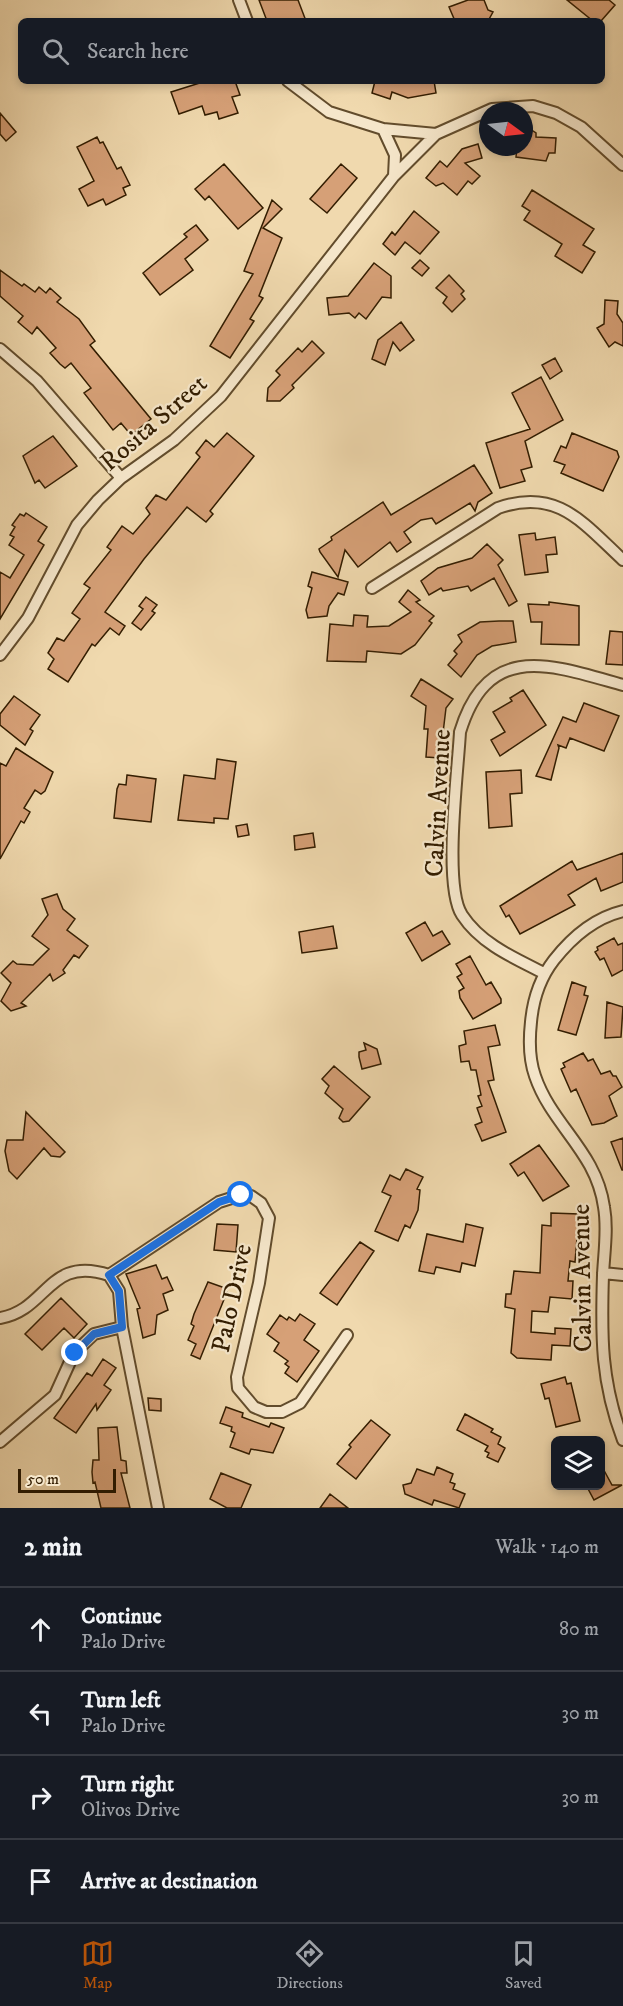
<!DOCTYPE html>
<html lang="en">
<head>
<meta charset="utf-8">
<style>
  :root { --surface:#171b24; --page:#20242c; --text:#f1f3f6; --muted:#9ea1a6; --line:#363941; --accent:#b45309 }
  body { margin:0; font-family:"IM FELL DW Pica",serif; background:var(--page); color:var(--text) }
  .controls { position:absolute; right:18px; bottom:18px; display:grid; overflow:hidden; border-radius:9px; box-shadow:0 3px 9px #0003 }
  .controls button { width:54px; height:54px; display:grid; place-items:center; padding:0; border:0; border-bottom:2px solid var(--line); background:var(--surface); color:var(--text); font:30px sans-serif }
  .compass { position:absolute; left:479px; top:102px; width:54px; height:54px; border-radius:50%; background:var(--surface); box-shadow:0 3px 9px #0003; rotate:105deg }
  .scale { position:absolute; left:18px; bottom:15px; width:98px; box-sizing:border-box; padding-left:6px; border:3px solid #331d01; border-top:0; font-size:16px; line-height:21px; white-space:nowrap; color:#331d01; -webkit-text-stroke:4px #f5e6ca; paint-order:stroke }
  .stop { position:absolute; width:18px; height:18px; margin:-14px; border:4px solid #1a73e8; border-radius:50%; background:#fff }
  .stop.end { background:#1a73e8; border-color:#fff; box-shadow:0 2px 6px #0008 }
  .list { margin:0; padding:0; list-style:none }
  h2 { display:flex; justify-content:space-between; align-items:center; height:78px; margin:0; padding:0 24px; font-size:26px }
  h2 small { font-size:20px; font-weight:400; color:var(--muted) }
  .list li { display:grid; grid-template-columns:39px 1fr auto; gap:18px; align-items:center; box-sizing:border-box; height:84px; padding:0 24px; border-top:2px solid var(--line) }
  .list b { display:block; font-size:22px; white-space:nowrap }
  .list p { margin:0; font-size:20px; white-space:nowrap; color:var(--muted) }
  .list em { font-size:20px; font-style:normal; color:var(--muted) }
  .icon { flex:none; width:33px; height:33px; fill:none; stroke:currentColor; stroke-width:2; stroke-linecap:round; stroke-linejoin:round }
  .map { position:relative; flex:none; width:623px; height:1508px; overflow:hidden }
  .search { position:absolute; background:var(--surface); box-shadow:0 3px 9px #0003; left:18px; right:18px; top:18px; height:66px; display:flex; align-items:center; gap:15px; box-sizing:border-box; padding:0 21px; border-radius:9px; color:var(--muted); font-size:22px }
  .sheet { height:414px; background:var(--surface) }
  nav { display:flex; justify-content:space-around; align-items:center; box-sizing:border-box; height:84px; border-top:2px solid var(--line); background:var(--surface); font-size:16px; color:var(--muted) }
  nav a { display:grid; justify-items:center; gap:3px }
  nav .on { color:var(--accent) }
  .map>svg:first-child { display:block }
  .building { fill:#d6a077; stroke:#331d01; stroke-width:1.5 }
  .lines { fill:none; stroke-linecap:round; stroke-linejoin:round }
  .street-casing { stroke:#624c2c; stroke-width:14 }
  .street { stroke:#f5e6ca; stroke-width:10 }
  .route { stroke:#1a73e8; stroke-width:8 }
  .labels { text-anchor:middle; stroke-width:4.5; stroke-linejoin:round; paint-order:stroke }
  .street-label { font-size:26px; fill:#331d01; stroke:#f5e6ca }
</style>
</head>
<body>
<div class="map">
<svg width="623" height="1508" viewBox="0 0 623 1508">
  <rect width="100%" height="100%" fill="#f0d9ae"/>
  <filter id="stains"><feTurbulence type="fractalNoise" baseFrequency=".00333" numOctaves="4"/><feColorMatrix values="0 0 0 0 .2 0 0 0 0 .09 0 0 0 0 .02 0 0 0 .5 -.17"/></filter>
  <radialGradient id="worn" r=".72"><stop offset=".6" stop-color="#630" stop-opacity="0"/><stop offset="1" stop-color="#630" stop-opacity=".3"/></radialGradient>
  <path class="building" d="M259,0H298L306,21H267Z
    M468,0H484L488,10L493,12L488,21H455L449,7Z
    M567,0H609L615,5L601,21H593Z
    M206,81H235L240,95L232,97L238,113L219,119L217,112L205,115L202,106L179,114L171,92Z
    M375,81H434L436,93L408,98L392,92L390,99L372,93Z
    M0,113L16,132L6,141L0,134Z
    M530,129L536,133V137L556,138L555,153H549L546,161L516,157L517,147H524V133Z
    M97,137L100,143L103,142L117,169L121,167L130,185L123,188L126,195L106,205L103,199L88,206L79,189L94,181L77,147Z
    M478,144L482,158L465,163L480,176L472,184L468,181L457,195L443,183L436,186L426,178L440,161L447,167L462,149Z
    M224,164L263,208L238,229L209,196L205,200L195,189Z
    M341,164L357,178L327,213L310,199Z
    M532,190L594,229L583,245L595,252L582,273L555,256L562,244L524,220L530,211L522,206Z
    M272,200L282,209L263,228L282,238L259,296L263,298L250,319L254,321L230,358L210,346L253,274L244,271Z
    M414,211L439,232L420,254L405,242L395,255L383,244L392,232L395,235Z
    M196,225L208,240L185,259L193,270L160,295L143,273L187,237L184,234Z
    M420,260L429,268L422,276L412,268Z
    M374,263L391,276V298L382,297L366,319L359,313L355,318L349,313L329,315L327,298L348,296Z
    M0,270L22,286L24,284L35,292L39,287L46,293L50,288L61,298L57,302L79,319L95,341L90,345L151,419L131,435L121,423L113,430L84,393L91,388L71,363L65,368L60,364L50,353L56,348L37,327L32,334L18,322L23,316L0,296Z
    M449,275L464,291L461,294L465,299L452,312L443,303L447,297L436,288Z
    M605,300L618,301L617,314L623,323V346L615,342L609,347L597,328L604,324Z
    M401,322L414,340L400,351L393,342L385,365L372,359L378,340Z
    M312,341L324,353L292,385L294,388L280,401H267L268,388L280,375L276,371L298,348L302,352Z
    M555,358L562,371L550,379L542,365Z
    M541,377L563,420L525,441L532,467L521,470L525,481L500,488L486,443L530,429L512,393Z
    M227,433L254,456L210,511L213,514L206,522L187,507L144,559L105,612L125,626L119,635L110,628L95,646L92,644L68,682L48,669L54,659L48,653L57,638L64,641L80,619L72,613L90,588L84,584L111,550L107,547L122,526L133,534L150,514L146,508L156,495L166,500L200,457L196,453L206,440L214,447Z
    M572,433L617,451L619,457L603,491L561,473L565,465L554,461L561,446L566,448Z
    M53,436L77,466L45,488L39,480L35,483L23,456Z
    M474,465L492,493L478,502L475,511L470,503L436,524L432,518L421,520L404,532L411,542L397,552L390,542L358,567L345,550L338,577L320,552L319,549L332,540L331,537L383,502L391,515Z
    M26,513L47,527L38,541L44,545L0,619V572L10,578L24,555L9,545L14,537L10,535L15,527L12,525L20,514L24,516Z
    M535,533L536,540L555,537L557,554L546,555L548,572L525,575L519,535Z
    M487,544L503,560L498,565L517,601L509,606L494,578L471,591L468,586L443,591L441,588L429,595L421,581L438,568L472,558Z
    M312,572L348,582L344,595L338,593L329,606L327,616L308,618L306,610L312,588L308,586Z
    M408,590L420,600L416,602L434,616L429,621L432,623L415,645L401,654L367,651L366,662L327,661L330,624L353,626L354,615L368,616L367,627L389,626L411,612L399,602Z
    M146,597L157,605L152,611L155,613L141,630L132,623L143,609L139,606Z
    M549,602L579,606V645L541,644L542,622H531L528,604L549,605Z
    M499,621H513L516,642L492,646L477,655L461,677L448,665L457,654L454,651L462,642L458,635L480,622Z
    M610,631L623,632V665L606,664Z
    M421,679L453,699L446,708L440,758L426,757L428,729H424L426,706L411,696Z
    M523,690L546,725L500,756L491,740L505,732L493,712L512,701L510,698Z
    M14,696L40,715L30,729L33,731L25,745L0,725V714Z
    M584,703L619,716L604,751L570,738L566,748L558,745L559,748L551,780L536,776L563,717L576,722Z
    M16,748L53,772L45,791L41,794L35,790L24,808L30,812L24,823L21,821L0,859V763L6,766Z
    M217,759L236,762L228,819L214,818V823L178,820L184,775L215,779Z
    M521,770L522,793L510,794L512,826L489,828L486,772Z
    M127,775L156,779L151,822L114,818L117,789L119,784L126,785Z
    M247,824L249,835L238,837L236,826Z
    M313,833L315,847L295,850L294,836Z
    M623,853V882L601,891L596,878L568,895L575,905L520,934L509,915L506,917L500,906L572,861L577,870Z
    M57,894L63,909L75,919L67,930L88,946L79,958L74,955L63,970L65,973L53,981L50,974L21,1003L26,1006L11,1011L1,1001L11,983L1,973L13,961L17,964L33,965L49,949L32,936L48,915L42,899Z
    M425,922L433,936L442,931L450,944L422,961L406,933Z
    M333,926L337,948L302,953L299,932Z
    M614,938L618,945L623,943V970L612,976L604,958L600,960L595,952L598,950L597,947Z
    M470,956L486,985L491,982L501,999V1003L473,1019L460,998L459,991L464,988L457,977L462,974L456,964Z
    M572,982L586,987L584,995L588,996L576,1035L558,1030Z
    M607,1002L623,1007L621,1037L605,1038Z
    M495,1025L500,1045L488,1047L494,1080L488,1081L506,1132L482,1141L475,1125L482,1122L477,1108L482,1106L478,1096L481,1095L476,1070H471L469,1061L461,1062L459,1046L466,1044L464,1031Z
    M364,1043L377,1049L381,1064L362,1069L359,1057V1052L366,1050Z
    M583,1053L588,1061L593,1059L601,1074L610,1071L613,1076H616L622,1087L609,1096L617,1116L604,1123L592,1125L576,1089L571,1092L561,1069L565,1067L563,1063Z
    M334,1066L370,1097L349,1121L343,1122L339,1118L343,1109L325,1093L329,1086L322,1079Z
    M26,1112L65,1152L60,1157L51,1156L44,1148L17,1179L9,1171L5,1151L7,1140H23Z
    M623,1138V1170H622L611,1142Z
    M539,1145L569,1186L543,1201L524,1172L518,1176L510,1164Z
    M406,1169L423,1177L417,1189L420,1190L418,1210L410,1228L405,1225L398,1241L375,1231L391,1196L382,1192L390,1175L400,1180Z
    M551,1213L579,1214L575,1262L570,1261L568,1281H573L572,1299L550,1297L548,1312L532,1311L531,1332L555,1334V1328L571,1329L570,1346L552,1345L551,1360L517,1358L511,1353L515,1309L505,1307L506,1294H511L514,1271L540,1273L542,1225L551,1226Z
    M217,1224L238,1225L236,1252L214,1250Z
    M466,1224L483,1228L475,1266L462,1263L460,1272L436,1267L434,1274L419,1271L427,1234L463,1242Z
    M360,1242L374,1251L337,1305L320,1293Z
    M156,1265L162,1279L167,1277L173,1290L163,1294L168,1310L157,1315L155,1334L143,1338L137,1309L140,1308L126,1274Z
    M208,1282L225,1288L224,1291L227,1292L200,1359L191,1355L196,1344L188,1340L194,1326L191,1324L194,1314Z
    M61,1298L87,1324L74,1338L64,1328L42,1350L25,1334Z
    M300,1314L315,1324L304,1340L319,1351L297,1382L285,1373L289,1367L285,1364L288,1361L274,1351L279,1343L267,1334L280,1315L287,1320L289,1317L295,1321Z
    M103,1359L116,1368L104,1385L111,1390L97,1410L96,1404L76,1433L54,1418L87,1373L92,1376Z
    M565,1377L567,1384L571,1383L580,1421L556,1427L549,1398L545,1399L541,1384Z
    M148,1398L161,1399V1411L149,1410Z
    M226,1407L243,1413L242,1417L269,1427L271,1423L284,1428L273,1453L251,1449L249,1454L230,1447L235,1433L231,1431L232,1427L220,1423Z
    M465,1414L493,1429L491,1432L501,1437L498,1444L505,1448L498,1462L487,1457L489,1453L485,1451L488,1446L457,1430Z
    M371,1420L390,1435L356,1479L337,1464L351,1447L349,1445Z
    M117,1427L121,1460L126,1461L127,1473H121L130,1508H101L95,1482L93,1483L92,1472L93,1460H99L98,1428Z
    M600,1463L612,1485H622L594,1500L586,1485H600Z
    M437,1467L453,1474L450,1482L455,1484L453,1489L465,1494L459,1508L434,1500L432,1505L405,1494L403,1485L411,1483L417,1469L434,1475Z
    M221,1473L251,1485L241,1508H227L210,1499Z
    M330,1494L348,1508H320Z"/>
  <g class="lines">
    <g class="street-casing">
      <path id="street" d="M239,0L247,21
        M288,81L329,112L383,129L436,134L492,109L533,106L556,113L581,127L623,165
        M383,129L395,155L394,176
        M0,349L37,381L121,478
        M372,588L498,508C557,487 583,523 623,560
        M0,655L28,618L77,525L98,500L121,478L174,440L221,396L394,176L436,134
        M623,911C594,918 572,937 554,960C540,978 533,1000 531,1022C529,1040 529,1059 535,1076C552,1126 596,1151 604,1207C608,1229 604,1253 603,1275C601,1337 601,1382 623,1440
        M544,973C514,958 481,944 462,915C443,886 458,771 460,732C488,640 551,665 623,685
        M603,1273L623,1275
        M109,1275L219,1202L241,1195L251,1196L261,1203L269,1218L259,1283L237,1377L238,1388L254,1407L266,1412H282L300,1403L347,1335
        M0,1318C48,1310 48,1255 109,1275L119,1291L122,1327L158,1508
        M0,1442L55,1395L74,1353L94,1334L122,1327"/>
    </g>
    <use href="#street" class="street"/>
  </g>
  <g class="lines">
    <path class="route" d="M75,1353L94,1334L122,1327L119,1291L109,1275L219,1202L241,1195"/>
  </g>
  <g class="labels">
    <g class="street-label">
      <text transform="translate(153 422) rotate(-41)" y="9">Rosita Street</text>
      <text transform="translate(437 803) rotate(-87)" y="9">Calvin Avenue</text>
      <text transform="translate(581 1278) rotate(-91)" y="9">Calvin Avenue</text>
      <text transform="translate(231 1298) rotate(-78)" y="9">Palo Drive</text>
    </g>
  </g>
  <rect width="100%" height="100%" filter="url(#stains)"/>
  <rect width="100%" height="100%" fill="url(#worn)"/>
</svg>
<div class="controls">
<button><svg class="icon" aria-label="layers" viewBox="0 0 24 24"><path d="M12 4l9 5-9 5-9-5zM3 14l9 5 9-5"/></svg></button>
</div>
<svg class="compass" viewBox="-18 -18 36 36"><path d="M0-13l5 13h-10z" fill="#e53935"/><path d="M0 13l5-13h-10z" fill="#9ea1a6"/></svg>
<div class="scale">50 m</div>
<div class="stop" style="left:241px;top:1195px"></div>
<div class="stop end" style="left:75px;top:1353px"></div>
<div class="search"><svg class="icon" aria-label="search" viewBox="0 0 24 24"><circle cx="10" cy="10" r="6"/><path d="M15 15l6 6"/></svg>Search here</div>
</div>
<section class="sheet">
<h2>2 min<small>Walk · 140 m</small></h2>
<ul class="list">
<li><svg class="icon" aria-label="ahead" viewBox="0 0 24 24"><path d="M12 20V5M6 11l6-6 6 6"/></svg><div><b>Continue</b><p>Palo Drive</p></div><em>80 m</em></li>
<li><svg class="icon" aria-label="left" viewBox="0 0 24 24"><path d="M17 20v-9H6M10 6l-5 5 5 5"/></svg><div><b>Turn left</b><p>Palo Drive</p></div><em>30 m</em></li>
<li><svg class="icon" aria-label="right" viewBox="0 0 24 24"><path d="M7 20v-9h11M14 6l5 5-5 5"/></svg><div><b>Turn right</b><p>Olivos Drive</p></div><em>30 m</em></li>
<li><svg class="icon" aria-label="arrive" viewBox="0 0 24 24"><path d="M6 21V4h12l-3 4 3 4H6"/></svg><div><b>Arrive at destination</b></div></li>
</ul>
</section>
<nav>
<a class="on"><svg class="icon" aria-label="map" viewBox="0 0 24 24"><path d="M3 6l6-2 6 2 6-2v14l-6 2-6-2-6 2zM9 4v14M15 6v14"/></svg>Map</a>
<a><svg class="icon" aria-label="directions" viewBox="0 0 24 24"><path d="M12 3l9 9-9 9-9-9zM9 14v-3h6M13 9l2 2-2 2"/></svg>Directions</a>
<a><svg class="icon" aria-label="saved" viewBox="0 0 24 24"><path d="M7 4h10v16l-5-4-5 4z"/></svg>Saved</a>
</nav>
</body>
</html>
